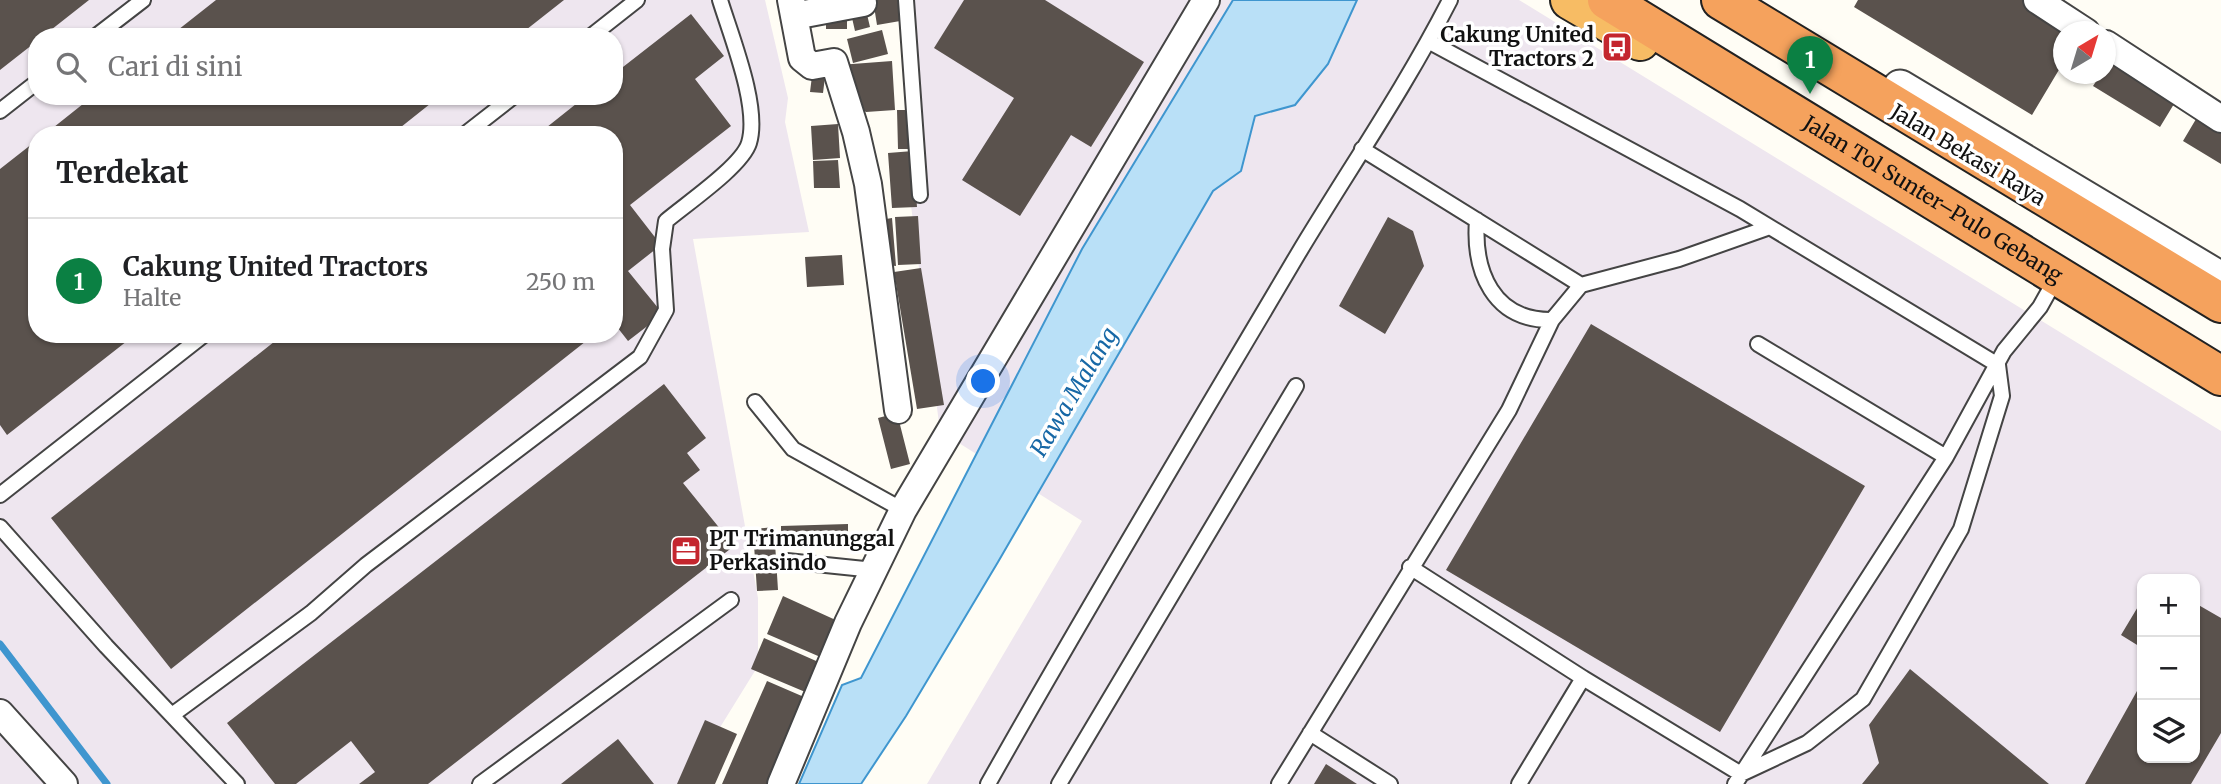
<!DOCTYPE html>
<html lang="id">
<head>
<meta charset="utf-8">
<style>
  :root { --surface:#fff; --page:#f6f6f6; --text:#202124; --muted:#757577; --line:#e0e0e0; --accent:#0b8043 }
  body { margin:0; font-family:Merriweather,serif; background:var(--page); color:var(--text) }
  .controls { position:absolute; right:21px; bottom:21px; display:grid; overflow:hidden; border-radius:14px; box-shadow:0 2px 5px #0004 }
  .controls button { width:63px; height:63px; display:grid; place-items:center; padding:0; border:0; border-bottom:2px solid var(--line); background:var(--surface); color:var(--text); font:35px sans-serif }
  .compass { position:absolute; left:2053px; top:21px; width:63px; height:63px; border-radius:50%; background:var(--surface); box-shadow:0 2px 5px #0004; rotate:38deg }
  .you { position:absolute; left:984px; top:382px; width:24px; height:24px; margin:-18px; border:5px solid #fff; border-radius:50%; background:#1a73e8; box-shadow:0 0 0 10px #1a73e833 }
  .badge { display:grid; place-items:center; width:46px; height:46px; border-radius:50%; background:var(--accent); color:#fff; font-size:23px; font-weight:700 }
  .pin { position:absolute; translate:-50% -58px; filter:drop-shadow(0 2px 4px #0008) }
  .pin::after { content:''; position:absolute; top:37px; width:24px; height:21px; background:inherit; clip-path:polygon(0 0,100% 0,50% 100%) }
  .list { margin:0; padding:0; list-style:none }
  h2 { display:flex; justify-content:space-between; align-items:center; height:91px; margin:0; padding:0 28px; font-size:30px }
  h2 small { font-size:23px; font-weight:400; color:var(--muted) }
  .list li { display:grid; grid-template-columns:46px 1fr auto; gap:21px; align-items:center; box-sizing:border-box; height:126px; padding:0 28px; border-top:2px solid var(--line) }
  .list b { display:block; font-size:26px; white-space:nowrap }
  .list p { margin:0; font-size:23px; white-space:nowrap; color:var(--muted) }
  .list em { font-size:23px; font-style:normal; color:var(--muted) }
  .icon { flex:none; width:38px; height:38px; fill:none; stroke:currentColor; stroke-width:2; stroke-linecap:round; stroke-linejoin:round }
  .map { position:relative; flex:none; width:2221px; height:784px; overflow:hidden }
  .search { position:absolute; background:var(--surface); box-shadow:0 2px 5px #0004; left:28px; top:28px; width:595px; height:77px; display:flex; align-items:center; gap:18px; box-sizing:border-box; padding:0 24px; border-radius:28px; color:var(--muted); font-size:26px }
  .panel { position:absolute; background:var(--surface); box-shadow:0 2px 5px #0004; left:28px; top:126px; width:595px; height:217px; border-radius:28px }
  .map>svg:first-child { display:block }
  .industrial { fill:#eee6ef; fill-rule:evenodd }
  .water { fill:#b9e0f7; stroke:#3f96cf; stroke-width:2 }
  .lines { fill:none; stroke-linecap:round; stroke-linejoin:round }
  .stream { stroke:#3f96cf; stroke-width:7 }
  .building { fill:#5a524d }
  .service-casing { stroke:#444; stroke-width:18 }
  .minor-casing { stroke:#444; stroke-width:30 }
  .tertiary-casing { stroke:#444; stroke-width:37 }
  .trunk-casing { stroke:#222; stroke-width:42 }
  .motorway-casing { stroke:#222; stroke-width:42 }
  .service { stroke:#fff; stroke-width:14 }
  .minor { stroke:#fff; stroke-width:26 }
  .tertiary { stroke:#fff; stroke-width:33 }
  .trunk { stroke:#f7bc64; stroke-width:38 }
  .motorway { stroke:#f5a25d; stroke-width:38 }
  .labels { text-anchor:middle; stroke-width:7; stroke-linejoin:round; paint-order:stroke }
  .poi-label { font-size:21px; font-weight:bold; fill:#111; stroke:#fff; text-anchor:end }
  .street-label { font-size:21px; fill:#111; stroke:#fff }
  .water-label { font-size:23px; font-style:italic; fill:#1768a6; stroke:#fff }
</style>
</head>
<body>
<div class="map">
<svg width="2221" height="784" viewBox="0 0 2221 784">
  <rect width="100%" height="100%" fill="#fffdf5"/>
  <path class="industrial" d="M0,0H765L788,98L785,122L809,232L693,239L758,598V666L685,784H0ZM37,37H614V96H37ZM37,135H614V334H37Z
    M900,0H1519L2221,431V784H927L1082,521L940,431L909,190L915,112ZM2142,579H2195V758H2142Z"/>
  <path class="water" d="M1233,0H1357L1328,64L1295,105L1255,116L1241,171L1213,191L998,562L906,716L861,784H799L842,685L861,678L1082,249Z"/>
  <g class="lines">
    <path class="stream" d="M0,644L107,784"/>
  </g>
  <path class="building" d="M0,0H89L42,37H37V41L0,70Z
    M216,0H564L517,37H169Z
    M873,0H903L906,20L877,25Z
    M964,0H1045L1144,62L1091,147L1071,135L1020,216L962,180L1014,98L934,48Z
    M1858,0H2025L2063,32V63L2032,115L1854,7Z
    M865,6L870,27L855,31L850,9Z
    M847,12V29H826V13Z
    M691,14L724,56L695,79L731,126L630,205L661,245L628,271L663,314L628,341L614,323V135H537L586,96H614V74Z
    M882,30L888,54L853,63L847,39Z
    M2110,58L2177,99L2160,127L2093,86L2101,74H2106Z
    M892,61L895,110L866,112L857,105L839,65Z
    M813,68L826,69L823,93L810,92Z
    M93,96H440L391,135H44Z
    M897,110H909L911,149H898Z
    M2199,114L2221,128V164L2183,141Z
    M838,124L840,158L813,160L811,126Z
    M37,140V334H136L7,435L0,425V169Z
    M913,151L917,207L892,208L888,153Z
    M838,160L840,188H814L813,161Z
    M918,216L921,264L898,265L895,217Z
    M1388,217L1413,231L1424,266L1385,334L1339,306Z
    M892,218L896,266L887,265L880,220Z
    M842,255L844,285L807,287L805,257Z
    M921,268L944,405L917,409L894,272Z
    M1591,324L1865,486L1720,732L1446,570Z
    M284,334H595L171,669L51,518Z
    M664,384L706,438L687,453L700,470L683,483L734,546L428,784H359L375,772L351,741L296,784H275L227,723Z
    M897,413L910,464L891,469L878,418Z
    M848,524V542L781,544V526Z
    M774,527L778,590L757,591L753,529Z
    M783,596L840,622L825,659L767,634Z
    M2142,600V648L2121,635Z
    M2195,603L2221,618V733L2191,784H2085L2142,682V758H2195Z
    M764,638L823,664L810,694L751,669Z
    M1910,669L2049,784H1862L1879,763L1869,725Z
    M767,681L811,700L775,784H722Z
    M705,720L737,734L715,784H677Z
    M618,739L654,784H561Z
    M1326,764L1357,784H1314Z"/>
  <g class="lines">
    <g class="service-casing">
      <path id="service" d="M906,0L920,195
        M95,37L143,0
        M590,37L637,0
        M1430,42L1740,209L1998,365L2002,396L1961,529L1863,699L1807,743L1741,774L1583,678L1519,784
        M0,111L37,82
        M464,135L514,96
        M1477,220C1473,271 1493,321 1552,320
        M1581,285L1679,259L1770,227
        M1758,344L1946,457
        M755,402L793,449L903,510
        M0,495L205,334
        M0,527L106,646L237,784
        M787,561L874,570
        M1410,567L1583,678
        M172,715L311,613L366,565L640,357L666,310L662,249L666,221C686,204 742,166 749,143C760,107 731,36 720,0
        M1310,733L1390,784
        M480,784L731,600
        M988,784C1088,606 1194,430 1298,254C1349,169 1405,88 1450,0
        M1059,784L1296,386
        M1279,784L1509,410L1552,320L1581,285L1362,149
        M1735,784L1946,457L2004,351L2040,307L2054,282"/>
    </g>
    <g class="minor-casing">
      <path id="minor" d="M791,0L802,58L812,66L834,62L856,132L868,184L898,410
        M2037,0L2086,32
        M794,16L863,3
        M2106,44L2221,119
        M0,713L64,784
        M781,784L848,623L903,510L1206,0"/>
    </g>
    <g class="tertiary-casing">
      <path id="tertiary" d="M1900,87L2221,279"/>
    </g>
    <g class="trunk-casing">
      <path id="trunk" d="M1570,0L1640,41"/>
    </g>
    <g class="motorway-casing">
      <g id="motorway">
        <path id="s1" d="M1607,0L2221,376"/>
        <path d="M1721,0L2221,303"/>
      </g>
    </g>
    <use href="#service" class="service"/>
    <use href="#minor" class="minor"/>
    <use href="#tertiary" class="tertiary"/>
    <use href="#trunk" class="trunk"/>
    <use href="#motorway" class="motorway"/>
  </g>
  <defs>
    <g id="bus-square" transform="scale(1.575)"><rect x="-9" y="-9" width="18" height="18" rx="4" fill="#c4262e" stroke="#fff"/><path d="M-5-6H5V4H4V6H2V4H-2V6H-4V4H-5ZM-3.5-4V0h7V-4ZM-3.5 1.2v1.5H-2V1.2ZM2 1.2v1.5H3.5V1.2Z" fill="#fff"/></g>
    <g id="office-square" transform="scale(1.575)"><rect x="-9" y="-9" width="18" height="18" rx="4" fill="#c4262e" stroke="#fff"/><path d="M-6-3h4V-5.5h4V-3h4V5H-6ZM-1-4.5V-3h2v-1.5ZM-6 0V1H6V0Z" fill="#fff"/></g>
  </defs>
  <g fill-rule="evenodd">
    <use href="#bus-square" x="1617" y="47"/>
    <use href="#office-square" x="686" y="551"/>
  </g>
  <g class="labels">
    <g class="poi-label">
      <text x="1594" y="42">Cakung United<tspan x="1594" dy="24">Tractors 2</tspan></text>
      <text x="709" y="546" text-anchor="start">PT Trimanunggal<tspan x="709" dy="24">Perkasindo</tspan></text>
    </g>
    <g class="street-label">
      <text transform="translate(1968 155) rotate(31)" y="7">Jalan Bekasi Raya</text>
      <text dy="7" stroke="none"><textPath href="#s1" startOffset="382">Jalan Tol Sunter–Pulo Gebang</textPath></text>
    </g>
    <g class="water-label">
      <text transform="translate(1074 392) rotate(-59)" y="8">Rawa Malang</text>
    </g>
  </g>
</svg>
<div class="controls">
<button>+</button>
<button>−</button>
<button><svg class="icon" aria-label="layers" viewBox="0 0 24 24"><path d="M12 4l9 5-9 5-9-5zM3 14l9 5 9-5"/></svg></button>
</div>
<svg class="compass" viewBox="-18 -18 36 36"><path d="M0-13l5 13h-10z" fill="#e53935"/><path d="M0 13l5-13h-10z" fill="#757577"/></svg>
<div class="you"></div>
<div class="pin badge" style="left:1810px;top:94px">1</div>
<div class="search"><svg class="icon" aria-label="search" viewBox="0 0 24 24"><circle cx="10" cy="10" r="6"/><path d="M15 15l6 6"/></svg>Cari di sini</div>
<section class="panel">
<h2>Terdekat<small></small></h2>
<ul class="list">
<li><span class="badge">1</span><div><b>Cakung United Tractors</b><p>Halte</p></div><em>250 m</em></li>
</ul>
</section>
</div>
</body>
</html>
